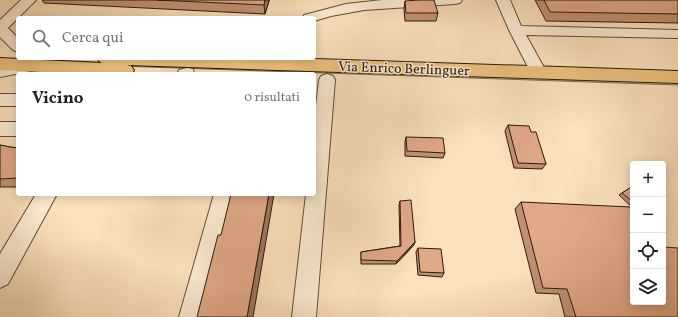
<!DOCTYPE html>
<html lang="it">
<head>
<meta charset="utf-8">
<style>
  :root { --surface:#fff; --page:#f2f2f2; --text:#202124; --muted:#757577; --line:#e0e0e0 }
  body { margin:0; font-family:Vollkorn,serif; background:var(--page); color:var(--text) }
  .controls { position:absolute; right:12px; bottom:12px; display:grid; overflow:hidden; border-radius:4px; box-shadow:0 2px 10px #0003 }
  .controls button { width:36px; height:36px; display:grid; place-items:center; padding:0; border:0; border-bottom:1px solid var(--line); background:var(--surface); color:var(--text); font:20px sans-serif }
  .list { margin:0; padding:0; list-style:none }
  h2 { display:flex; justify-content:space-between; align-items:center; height:52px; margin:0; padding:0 16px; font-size:17px }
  h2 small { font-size:13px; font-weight:400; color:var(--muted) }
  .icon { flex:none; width:22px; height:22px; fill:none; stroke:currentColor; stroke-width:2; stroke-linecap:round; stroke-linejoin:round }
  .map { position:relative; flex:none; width:678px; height:317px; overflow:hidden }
  .search { position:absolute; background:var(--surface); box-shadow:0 2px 10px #0003; left:16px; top:16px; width:300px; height:44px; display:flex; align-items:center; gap:10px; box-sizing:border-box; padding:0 14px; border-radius:4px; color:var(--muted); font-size:15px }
  .panel { position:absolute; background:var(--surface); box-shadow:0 2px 10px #0003; left:16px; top:72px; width:300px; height:124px; border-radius:4px }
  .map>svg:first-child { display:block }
  .green { fill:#bec391; stroke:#746f4e }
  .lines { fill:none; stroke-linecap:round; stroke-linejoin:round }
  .minor-casing { stroke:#5e4d38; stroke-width:2 }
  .major-casing { stroke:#291b0b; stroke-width:2 }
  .minor { fill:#fcecd4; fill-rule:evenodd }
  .major { fill:#eec17e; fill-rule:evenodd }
  .wall { fill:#c29175; stroke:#291b0b }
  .shaded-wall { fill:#9e765f; stroke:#291b0b }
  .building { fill:#e2a988; stroke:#291b0b }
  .labels { text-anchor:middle; stroke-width:3; stroke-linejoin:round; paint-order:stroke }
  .street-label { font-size:14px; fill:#291b0b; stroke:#fcecd4 }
</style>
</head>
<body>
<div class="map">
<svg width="678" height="317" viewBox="0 0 678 317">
  <rect width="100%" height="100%" fill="#fbe2bd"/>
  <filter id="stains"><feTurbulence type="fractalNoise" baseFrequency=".005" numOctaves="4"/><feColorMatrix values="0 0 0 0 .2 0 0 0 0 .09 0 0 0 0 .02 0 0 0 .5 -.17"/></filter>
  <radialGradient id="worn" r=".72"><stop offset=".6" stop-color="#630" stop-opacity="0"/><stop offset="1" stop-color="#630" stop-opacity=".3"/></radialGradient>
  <path class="green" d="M0,59L678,82V85L0,62Z"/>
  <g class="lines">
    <g class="minor-casing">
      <path id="minor" d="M21,0H36L8,28L18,38V52L13,50L0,37V20Z
        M382,0H462L460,3L455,4L364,10L331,16L314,21V18H302L304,15L346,4Z
        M496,0H510L521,26L678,30V38L526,35L547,73L545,77L539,78L533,77L531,73L509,30Z
        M30,61L36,62L38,66L36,70L0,77V67Z
        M187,68L193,69L194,74H177L179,70Z
        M327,74L333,76L335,80L316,317H292L306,194H314V123L319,80L321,76Z
        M0,94H18V106H0Z
        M0,122H18V136H0Z
        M36,194H57L8,284L0,288V254Z
        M214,194H234L203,317H179Z"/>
    </g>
    <g class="major-casing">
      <path id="major" d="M0,58L102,63L100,62L97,58H286L678,71V83L127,65L131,66L134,70L132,74H82L0,70Z"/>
    </g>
    <use href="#minor" class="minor"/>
    <use href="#major" class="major"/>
  </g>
  <path class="wall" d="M42,0H269V1L265,14L44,3Z
    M535,0H678V23L546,21Z
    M405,1L438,13L436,21H405L404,9Z
    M508,125L531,132L546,164L542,169L514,168L505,131Z
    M406,137L445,153L443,158L405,156V142Z
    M0,145L10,147L18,148V187H0Z
    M633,186V206L632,207L619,195L622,193Z
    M400,201L415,242L413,246L396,264H361V252L400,246L399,205Z
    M521,202L678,317H565L559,294L536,293L515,209Z
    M418,248L444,273L442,277L418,275L416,252Z"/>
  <path class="shaded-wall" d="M265,0H269V1L265,14L264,5Z
    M269,194H274L253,317H247Z
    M415,242L413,246L396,264L397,261Z"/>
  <path class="building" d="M157,0H265L264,5Z
    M419,0H434L438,13H406L405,1Z
    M544,0H678V14L550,12Z
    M508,125L529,126L531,132H536L546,164L518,163Z
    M406,137L443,138L445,153L407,151Z
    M0,145L10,147L18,148V177L17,178L0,179Z
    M633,186V202L622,193Z
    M231,194H269L247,317H197L218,235H221Z
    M411,200L415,242L397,261L361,260V252L401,246L400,201Z
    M521,202L631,207L633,212V302H663V247L678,248V317H576L567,289L543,288Z
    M418,248L441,249L444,273L420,272Z"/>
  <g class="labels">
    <g class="street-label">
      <text transform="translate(404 68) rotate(2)" y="5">Via Enrico Berlinguer</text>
    </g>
  </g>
  <rect width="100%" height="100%" filter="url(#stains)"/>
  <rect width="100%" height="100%" fill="url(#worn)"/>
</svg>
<div class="controls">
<button>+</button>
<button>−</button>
<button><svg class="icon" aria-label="locate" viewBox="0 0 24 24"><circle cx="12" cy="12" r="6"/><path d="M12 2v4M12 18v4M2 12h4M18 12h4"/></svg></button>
<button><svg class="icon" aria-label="layers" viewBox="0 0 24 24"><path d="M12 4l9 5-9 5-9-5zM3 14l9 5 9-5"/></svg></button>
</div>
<div class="search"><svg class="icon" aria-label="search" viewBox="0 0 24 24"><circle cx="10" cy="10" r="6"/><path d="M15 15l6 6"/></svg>Cerca qui</div>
<section class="panel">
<h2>Vicino<small>0 risultati</small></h2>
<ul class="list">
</ul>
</section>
</div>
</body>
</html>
